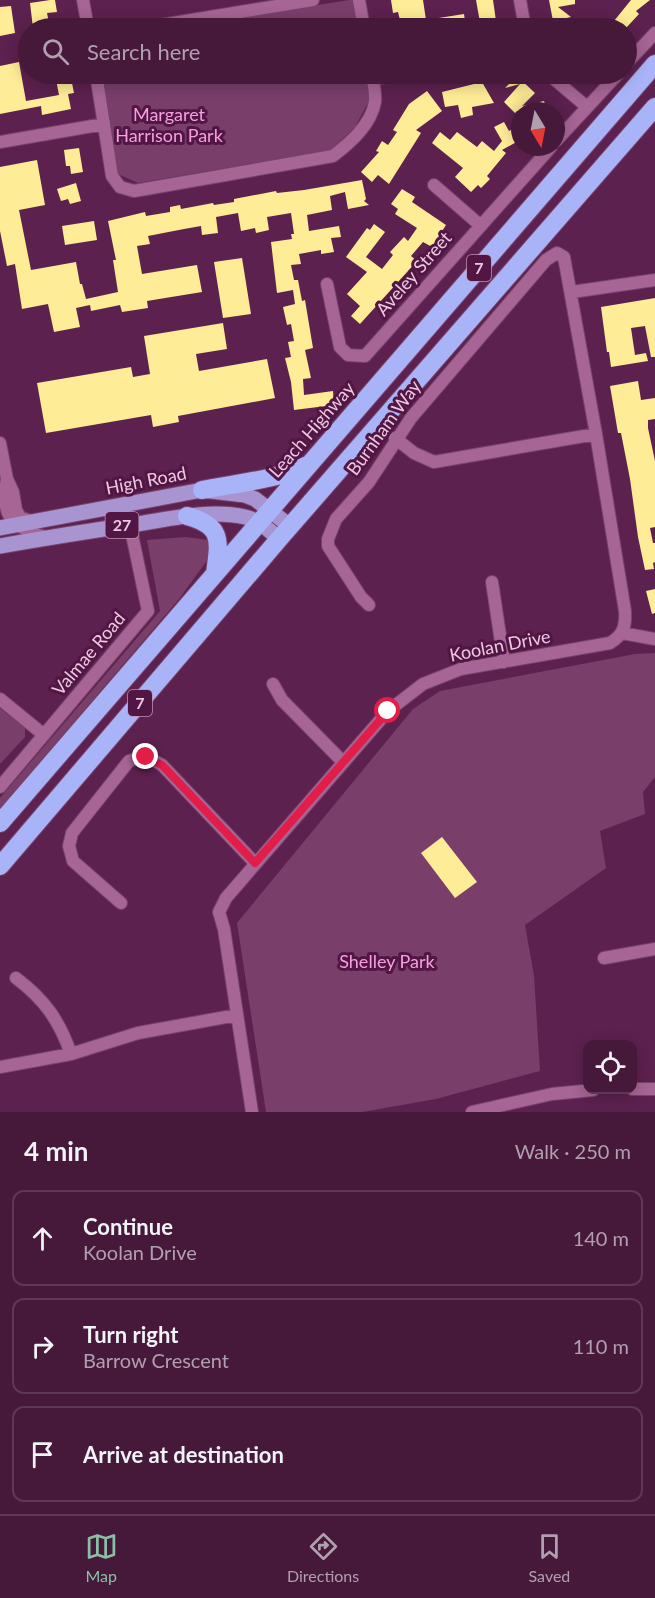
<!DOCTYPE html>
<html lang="en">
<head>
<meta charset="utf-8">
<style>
  :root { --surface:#46193b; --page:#502646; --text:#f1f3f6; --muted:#b0a0af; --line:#5e3855; --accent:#8abfa5 }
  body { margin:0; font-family:Lato,sans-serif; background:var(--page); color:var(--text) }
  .controls { position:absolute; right:18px; bottom:18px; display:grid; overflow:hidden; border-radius:12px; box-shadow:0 3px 15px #0003 }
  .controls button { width:54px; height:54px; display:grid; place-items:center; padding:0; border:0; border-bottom:2px solid var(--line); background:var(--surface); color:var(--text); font:30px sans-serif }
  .compass { position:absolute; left:511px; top:102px; width:54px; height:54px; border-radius:50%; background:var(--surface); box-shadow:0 3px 15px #0003; rotate:170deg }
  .stop { position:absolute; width:18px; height:18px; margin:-14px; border:4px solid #e11d48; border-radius:50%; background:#fff }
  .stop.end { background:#e11d48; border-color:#fff; box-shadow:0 2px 6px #0008 }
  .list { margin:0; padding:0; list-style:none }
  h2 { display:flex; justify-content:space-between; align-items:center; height:78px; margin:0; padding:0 24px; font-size:26px }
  h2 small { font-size:20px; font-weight:400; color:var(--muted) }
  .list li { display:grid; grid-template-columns:39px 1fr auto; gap:18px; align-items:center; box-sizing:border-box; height:96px; margin:0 12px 12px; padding:0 12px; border:2px solid var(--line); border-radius:12px }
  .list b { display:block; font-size:22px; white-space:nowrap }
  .list p { margin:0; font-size:20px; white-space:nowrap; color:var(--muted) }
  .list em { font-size:20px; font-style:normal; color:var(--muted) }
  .icon { flex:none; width:33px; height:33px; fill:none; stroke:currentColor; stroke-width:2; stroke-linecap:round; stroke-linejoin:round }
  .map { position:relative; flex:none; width:655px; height:1112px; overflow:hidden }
  .search { position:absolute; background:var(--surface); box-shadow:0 3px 15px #0003; left:18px; right:18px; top:18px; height:66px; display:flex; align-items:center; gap:15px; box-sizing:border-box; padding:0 21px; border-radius:33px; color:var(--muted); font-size:22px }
  .sheet { height:402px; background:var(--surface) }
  nav { display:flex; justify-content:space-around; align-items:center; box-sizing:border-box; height:84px; border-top:2px solid var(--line); background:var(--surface); font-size:16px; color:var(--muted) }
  nav a { display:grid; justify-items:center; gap:3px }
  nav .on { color:var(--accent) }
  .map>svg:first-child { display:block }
  .green { fill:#7a3e6b }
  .building { fill:#feec96 }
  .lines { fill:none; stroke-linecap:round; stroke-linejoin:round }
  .minor-casing { stroke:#77436b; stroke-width:14 }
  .major-casing { stroke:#77436b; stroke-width:17 }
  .highway-casing { stroke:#77436b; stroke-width:20 }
  .minor { stroke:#a66595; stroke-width:12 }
  .major { stroke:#a894d0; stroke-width:15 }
  .highway { stroke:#a9b3f7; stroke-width:18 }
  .route { stroke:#e11d48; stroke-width:8 }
  .labels { text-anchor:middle; stroke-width:6; stroke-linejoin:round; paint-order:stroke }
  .shield { fill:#511644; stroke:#be93b2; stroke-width:1.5 }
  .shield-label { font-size:16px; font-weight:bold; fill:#edc8e1 }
  .park-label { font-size:18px; fill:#f89fdf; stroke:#511644 }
  .street-label { font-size:18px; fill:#edc8e1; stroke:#511644 }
</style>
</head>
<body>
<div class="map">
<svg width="655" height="1112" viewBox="0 0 655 1112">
  <rect width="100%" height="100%" fill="#5d214f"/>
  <path class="green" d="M349,0H354L358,28H175Z
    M101,74H366L370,99L355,127L331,150L138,183L118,174Z
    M186,537L209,540L211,555L179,599L0,809V798L160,611L147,540Z
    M655,653V777L643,792L645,814L600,831L606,868L525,925L534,976L540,1071L436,1099L362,1112H266L237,923L413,709L440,691L635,654Z
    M0,708L25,728V737L0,764Z"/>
  <path class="building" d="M50,0H55L57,12L47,13L50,28H33L30,3Z
    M391,0H423L426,20L464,14L466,28H402L398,12L393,13Z
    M476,0H493L497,28H481Z
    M549,0H575V4L558,7L571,17L553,21Z
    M631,0H650L636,11L639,14L626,28H611L617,23L614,21Z
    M11,6L15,33L0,36V7Z
    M575,19L587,28H568Z
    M19,62L26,101L59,95L55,74H63L65,84L72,83L74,93L68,94L71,109L42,115L41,106L0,114V66Z
    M517,76L535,93L522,106L544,101L547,111H517L515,113L504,102L520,84L505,88Z
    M482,82L494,103L472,107L473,115L461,118L458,105L445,107L442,92Z
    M427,91L442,111L416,130L421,133L389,184L378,175L372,182L361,172L379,152L376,151L382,141L388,145L397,132L393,130L409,104Z
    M504,122L509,131L520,125V140L502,150L506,153L487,176L490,179L481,188L478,185L471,192L455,177L463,168L432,143L440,132L450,140L457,132L477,147L482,141L494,151L502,141L494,127Z
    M79,148L83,172L71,174L70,166H66L64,150Z
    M37,160L45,205L19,210L31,270L76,262L80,284H82L86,299L118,292L113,260H116L108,221L145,212L146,216L170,212V207L180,205L181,209L213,203L214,205L234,202V199L276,191L277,193L304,190L362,180L366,199L364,201L369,205L348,209L345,192L330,196L332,210L307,215L309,231L339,226L341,237L331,238L334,252L321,254V250L299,254L301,264L291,265L294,280H298L302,301L305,300L313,348L305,350L311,378L303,379L304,395L333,391L334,405L294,410L291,382L285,358L291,357L288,342L294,341L291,324L287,325L283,307L295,304L293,290L277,293L271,242L292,239L291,234H294L291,213L267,217L269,230L256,233L255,228L241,231L238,213L216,217L218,233L202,235L201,226L184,229L148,236L150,244L137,246L142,274L197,265L202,292L147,301L148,308L122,312L120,305L91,311L90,305L76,308L80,327L54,332L48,304L22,309L15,264L7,266L0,231V167Z
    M76,183L81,201L70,204L68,199L61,201L57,189Z
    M402,189L415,197L412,202L446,225L432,247L423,242L411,256L417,261L360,324L351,316L360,306L347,294L367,272L346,257L367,228L370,230L374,224L385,232L366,257L382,269L393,255L390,252L404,237L408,241L417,228L395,214L398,209L391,204Z
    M94,221L97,240L65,245L62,226Z
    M242,258L251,314L223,318L214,262Z
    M655,298V357H651L645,326L631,328L635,355L646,353L648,361L611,367L609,352H607L601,307Z
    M223,323L227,349L196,354L199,371L267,359L275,398L178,416L179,422L153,427L151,415L46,433L37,383L131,367L133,377L150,374L144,336Z
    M638,381L641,400L655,398V419L648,420V428L655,461V527L650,528L653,543H655V562L653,563L654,569L645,570L638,537L630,479L621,433H618L610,386Z
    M655,589V613L652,614L646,591Z
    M442,837L477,882L455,898L421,853Z"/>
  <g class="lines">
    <g class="minor-casing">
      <path id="minor" d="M83,0L88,28
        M359,0L364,28
        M520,0L525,28
        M143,28L313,0
        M626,64L655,33
        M96,74L112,176L120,187L134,191L333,156C350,143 371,125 375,102C376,93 373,82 372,74
        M548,74L587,107
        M373,79L404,74
        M556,141L618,74
        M0,142L104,124
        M434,185L481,226
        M327,284L340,347L348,355L365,356L551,147
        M572,292L655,280
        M395,438L414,453L434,462L596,434
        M0,443L7,479L13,492L16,510L20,517L33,522
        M7,479C0,516 11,527 45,537
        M492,582L504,662
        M622,633L655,639
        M273,684L282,700L343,762
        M0,699L44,735
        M0,787L148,611L130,525
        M121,903L73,861L69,846L72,833L129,761C143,756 149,757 162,765L255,863
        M604,958L655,949
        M16,978C45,1000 59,1020 71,1054
        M0,1067L71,1054L138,1033L237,1015
        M632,1089H655
        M252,1112L224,929L219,912L226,898L388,711L423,684L461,669L610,643C623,635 626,627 625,611L596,434L564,257L557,253L546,260L411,418L369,482L336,519L328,539V546L361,597L369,605
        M472,1112L552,1094L593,1090"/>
    </g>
    <g class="major-casing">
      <path id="major" d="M0,528L202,490L245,495L255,499L291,527
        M0,546C45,538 90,531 136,524C170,519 210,509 245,517C259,520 269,530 279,539"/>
    </g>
    <g class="highway-casing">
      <path id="highway" d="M202,490C237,483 276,480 308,465
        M187,516C224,526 219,541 215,574
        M0,823L655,64
        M0,866L279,539L655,107"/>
    </g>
    <use href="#minor" class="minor"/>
    <use href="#major" class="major"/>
    <use href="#highway" class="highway"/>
  </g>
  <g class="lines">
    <path class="route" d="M146,757L162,765L255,863L388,711"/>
  </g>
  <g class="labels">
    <g class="shield">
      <rect x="467" y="255" width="24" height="26" rx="4.5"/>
      <rect x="105.5" y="512" width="33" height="26" rx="4.5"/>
      <rect x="128" y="690" width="24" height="26" rx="4.5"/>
    </g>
    <g class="shield-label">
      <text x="479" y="274">7</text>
      <text x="122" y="531">27</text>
      <text x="140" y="709">7</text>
    </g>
    <g class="park-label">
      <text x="169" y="121">Margaret<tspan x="169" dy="21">Harrison Park</tspan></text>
      <text x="387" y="968">Shelley Park</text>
    </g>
    <g class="street-label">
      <text transform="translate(414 274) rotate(-49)" y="6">Aveley Street</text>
      <text transform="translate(384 428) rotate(-54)" y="6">Burnham Way</text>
      <text transform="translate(312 430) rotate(-49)" y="6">Leach Highway</text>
      <text transform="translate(146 481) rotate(-11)" y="6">High Road</text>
      <text transform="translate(500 646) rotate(-11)" y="6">Koolan Drive</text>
      <text transform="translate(89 654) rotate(-50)" y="6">Valmae Road</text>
    </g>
  </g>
</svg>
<div class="controls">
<button><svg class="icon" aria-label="locate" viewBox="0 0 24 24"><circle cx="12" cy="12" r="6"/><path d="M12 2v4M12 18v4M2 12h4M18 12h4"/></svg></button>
</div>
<svg class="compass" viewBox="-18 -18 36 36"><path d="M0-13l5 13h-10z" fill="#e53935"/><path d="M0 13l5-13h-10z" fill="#b0a0af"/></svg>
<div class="stop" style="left:388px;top:711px"></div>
<div class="stop end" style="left:146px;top:757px"></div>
<div class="search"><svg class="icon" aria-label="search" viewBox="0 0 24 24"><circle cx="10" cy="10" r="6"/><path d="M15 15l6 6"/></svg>Search here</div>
</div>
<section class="sheet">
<h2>4 min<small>Walk · 250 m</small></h2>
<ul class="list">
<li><svg class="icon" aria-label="ahead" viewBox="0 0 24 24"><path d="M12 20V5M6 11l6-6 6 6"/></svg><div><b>Continue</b><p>Koolan Drive</p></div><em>140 m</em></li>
<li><svg class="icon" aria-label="right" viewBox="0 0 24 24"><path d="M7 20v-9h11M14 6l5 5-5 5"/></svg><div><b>Turn right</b><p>Barrow Crescent</p></div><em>110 m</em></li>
<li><svg class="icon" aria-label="arrive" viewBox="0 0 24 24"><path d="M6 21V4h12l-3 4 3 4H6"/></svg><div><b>Arrive at destination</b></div></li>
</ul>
</section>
<nav>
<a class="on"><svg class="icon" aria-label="map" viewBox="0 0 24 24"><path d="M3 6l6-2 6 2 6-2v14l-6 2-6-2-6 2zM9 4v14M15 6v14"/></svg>Map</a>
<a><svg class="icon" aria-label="directions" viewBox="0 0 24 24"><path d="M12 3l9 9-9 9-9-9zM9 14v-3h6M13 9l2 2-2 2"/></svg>Directions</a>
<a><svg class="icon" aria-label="saved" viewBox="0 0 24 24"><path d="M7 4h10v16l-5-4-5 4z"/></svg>Saved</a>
</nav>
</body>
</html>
